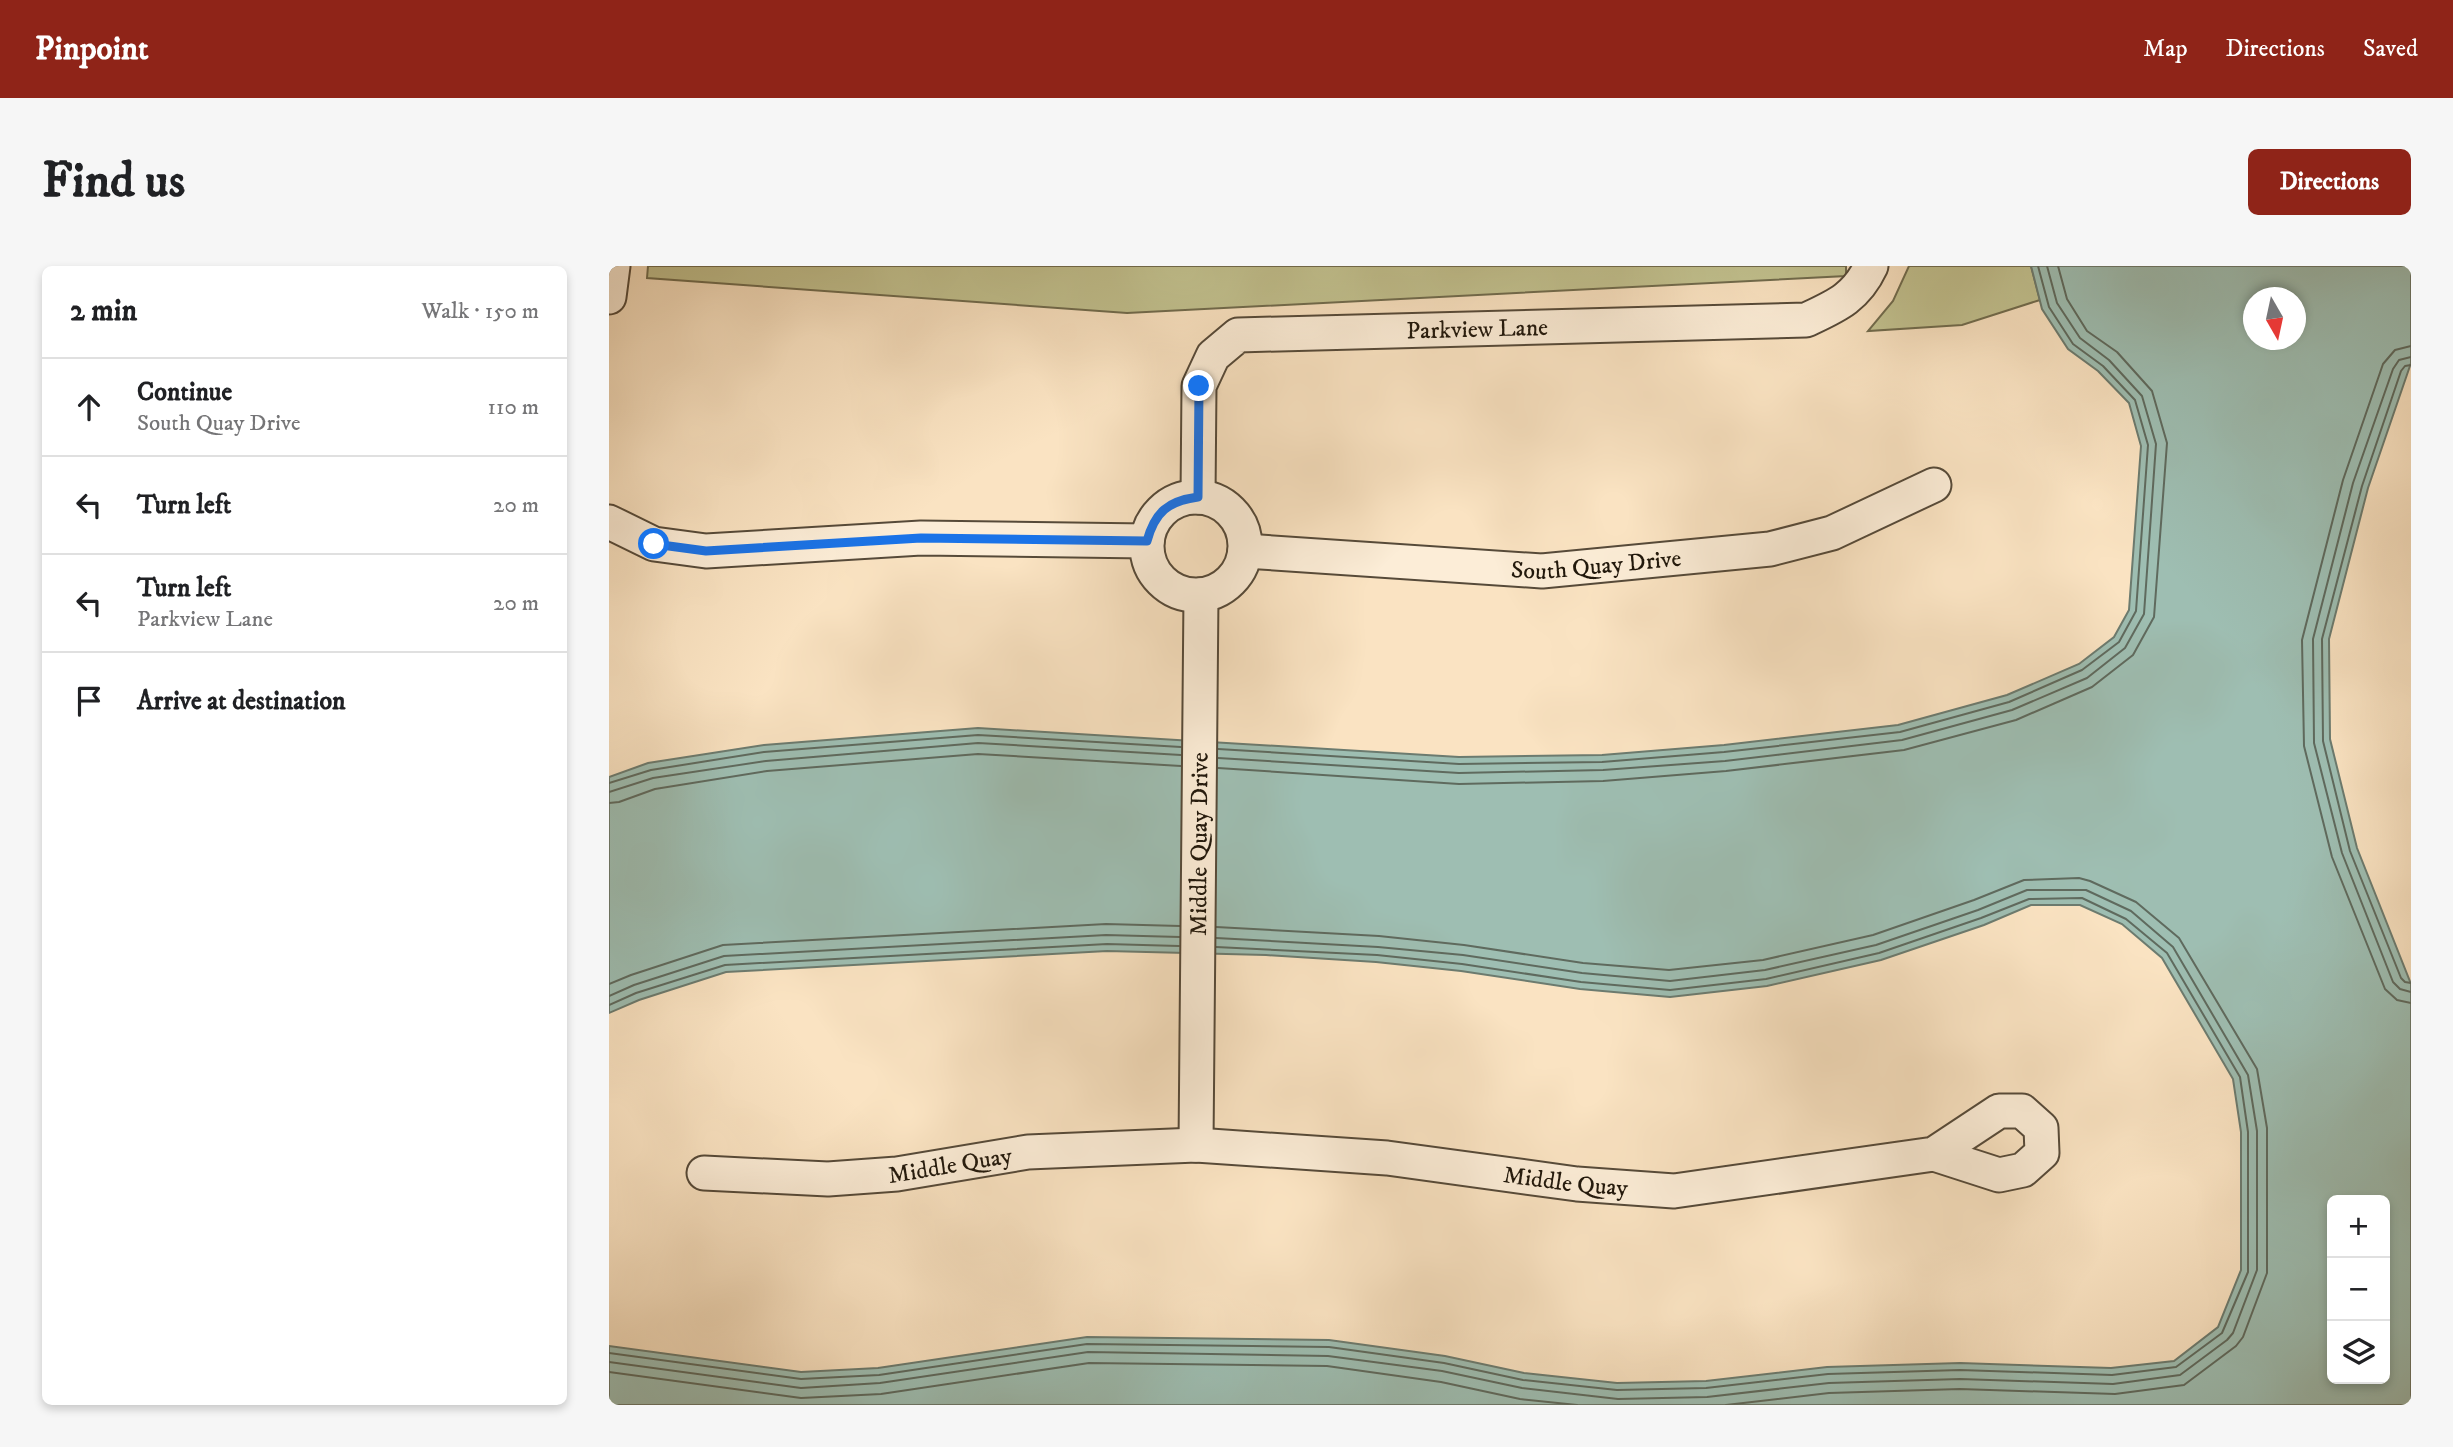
<!DOCTYPE html>
<html lang="en">
<head>
<meta charset="utf-8">
<style>
  :root { --surface:#fff; --page:#f6f6f6; --text:#202124; --muted:#757577; --line:#e0e0e0; --accent:#8f2418 }
  body { margin:0; font-family:"IM FELL DW Pica",serif; background:var(--page); color:var(--text) }
  .controls { position:absolute; right:21px; bottom:21px; display:grid; overflow:hidden; border-radius:10px; box-shadow:0 4px 10px #0003 }
  .controls button { width:63px; height:63px; display:grid; place-items:center; padding:0; border:0; border-bottom:2px solid var(--line); background:var(--surface); color:var(--text); font:35px sans-serif }
  .compass { position:absolute; left:1634px; top:21px; width:63px; height:63px; border-radius:50%; background:var(--surface); box-shadow:0 4px 10px #0003; rotate:171deg }
  .stop { position:absolute; width:21px; height:21px; margin:-16px; border:5px solid #1a73e8; border-radius:50%; background:#fff }
  .stop.end { background:#1a73e8; border-color:#fff; box-shadow:0 2px 7px #0008 }
  .list { margin:0; padding:0; list-style:none }
  h2 { display:flex; justify-content:space-between; align-items:center; height:91px; margin:0; padding:0 28px; font-size:30px }
  h2 small { font-size:23px; font-weight:400; color:var(--muted) }
  .list li { display:grid; grid-template-columns:46px 1fr auto; gap:21px; align-items:center; box-sizing:border-box; height:98px; padding:0 28px; border-top:2px solid var(--line) }
  .list b { display:block; font-size:26px; white-space:nowrap }
  .list p { margin:0; font-size:23px; white-space:nowrap; color:var(--muted) }
  .list em { font-size:23px; font-style:normal; color:var(--muted) }
  .icon { flex:none; width:38px; height:38px; fill:none; stroke:currentColor; stroke-width:2; stroke-linecap:round; stroke-linejoin:round }
  .map { position:relative; flex:none; width:1802px; height:1139px; overflow:hidden; border-radius:10px }
  header { display:flex; align-items:center; gap:42px; box-sizing:border-box; height:98px; padding:0 35px; background:var(--accent); color:#fff }
  header strong { font-size:33px }
  nav { display:flex; gap:38px; margin-inline-start:auto; font-size:24px }
  .intro { display:flex; align-items:center; justify-content:space-between; box-sizing:border-box; height:168px; padding:0 42px }
  h1 { margin:0; font-size:49px }
  .button { padding:18px 32px; border-radius:10px; background:var(--accent); color:#fff; font-size:24px; font-weight:700 }
  main { display:flex; gap:42px; padding:0 42px }
  aside { flex:1; background:var(--surface); border-radius:10px; box-shadow:0 4px 10px #0003 }
  .map>svg:first-child { display:block }
  .green { fill:#c2c290; stroke:#716c4e; stroke-width:2 }
  .water { fill:#9ebeb2; stroke:#6c7b6f; stroke-width:2; fill-rule:evenodd }
  .lines { fill:none; stroke-linecap:round; stroke-linejoin:round }
  .shore { stroke:#5f6a5e; stroke-width:2 }
  .minor-casing { stroke:#564a39; stroke-width:37 }
  .minor { stroke:#fcedd7; stroke-width:33 }
  .route { stroke:#1a73e8; stroke-width:9 }
  .labels { text-anchor:middle; stroke-width:7; stroke-linejoin:round; paint-order:stroke }
  .street-label { font-size:24px; fill:#20170b; stroke:#fcedd7 }
</style>
</head>
<body>
<header>
<strong>Pinpoint</strong>
<nav><a>Map</a><a>Directions</a><a>Saved</a></nav>
</header>
<div class="intro"><h1>Find us</h1><a class="button">Directions</a></div>
<main>
<aside>
<h2>2 min<small>Walk · 150 m</small></h2>
<ul class="list">
<li><svg class="icon" aria-label="ahead" viewBox="0 0 24 24"><path d="M12 20V5M6 11l6-6 6 6"/></svg><div><b>Continue</b><p>South Quay Drive</p></div><em>110 m</em></li>
<li><svg class="icon" aria-label="left" viewBox="0 0 24 24"><path d="M17 20v-9H6M10 6l-5 5 5 5"/></svg><div><b>Turn left</b></div><em>20 m</em></li>
<li><svg class="icon" aria-label="left" viewBox="0 0 24 24"><path d="M17 20v-9H6M10 6l-5 5 5 5"/></svg><div><b>Turn left</b><p>Parkview Lane</p></div><em>20 m</em></li>
<li><svg class="icon" aria-label="arrive" viewBox="0 0 24 24"><path d="M6 21V4h12l-3 4 3 4H6"/></svg><div><b>Arrive at destination</b></div></li>
</ul>
</aside>
<div class="map">
<svg width="1802" height="1139" viewBox="0 0 1802 1139">
  <rect width="100%" height="100%" fill="#fae3c2"/>
  <filter id="stains"><feTurbulence type="fractalNoise" baseFrequency=".00286" numOctaves="4"/><feColorMatrix values="0 0 0 0 .2 0 0 0 0 .09 0 0 0 0 .02 0 0 0 .5 -.17"/></filter>
  <radialGradient id="worn" r=".72"><stop offset=".6" stop-color="#630" stop-opacity="0"/><stop offset="1" stop-color="#630" stop-opacity=".3"/></radialGradient>
  <path class="green" d="M39,0H1237V10L518,47L38,12Z
    M1300,0H1422L1431,34L1353,59L1259,65L1284,35Z"/>
  <path class="water" d="M1422,0H1802V97L1759,222L1720,373L1721,473L1748,582L1802,718V1139H0V1080L192,1106L269,1102L478,1071L720,1074L836,1090L915,1107L1008,1117L1097,1115L1218,1101L1351,1097L1502,1102L1565,1095L1609,1061L1632,1004V866L1624,813L1553,692L1513,658L1471,639H1422L1375,659L1272,694L1158,720L1061,731L971,723L852,705L767,696L657,689L498,685L117,706L30,734L0,747V511L39,497L155,479L369,462L850,491L993,489L1115,479L1289,459L1398,429L1470,398L1505,371L1520,344L1532,180L1520,137L1489,105L1459,83L1433,43ZM1644,32H1686V74H1644ZM1723,934H1776V1113H1723Z"/>
  <g class="lines">
    <path class="shore" d="M1802,80L1786,84L1774,98L1734,214L1693,374L1695,480L1723,591L1776,723L1788,734L1802,737
      M1802,91L1790,94L1784,103L1744,217L1704,373L1705,477L1733,587L1784,716L1791,723L1802,726
      M1802,99L1796,100L1792,105L1753,220L1713,373L1714,475L1741,585L1792,712L1796,716L1802,717
      M609,483L850,498L993,496L1115,486L1291,466L1400,436L1473,404L1510,376L1527,345L1539,179L1526,134L1494,100L1464,78L1440,41L1429,0
      M609,492L850,507L994,504L1116,495L1293,474L1403,444L1478,412L1516,382L1535,348L1547,178L1533,130L1500,94L1471,72L1448,37L1438,0
      M609,502L850,518L994,515L1117,505L1295,484L1407,454L1483,421L1524,389L1545,351L1558,177L1543,125L1508,86L1478,65L1458,33L1449,0
      M0,517L42,504L155,486L369,469L572,481
      M0,526L44,512L157,495L369,477L572,489
      M0,537L10,536L46,523L158,505L369,488L572,500
      M607,661L770,670L855,679L974,697L1060,704L1154,694L1264,669L1365,634L1415,614L1470,612L1481,615L1527,636L1570,672L1648,803L1658,862V1007L1634,1071L1627,1080L1575,1119L1506,1128L1351,1123L1220,1127L1117,1139
      M0,718L22,709L114,679L497,658L571,660
      M0,730L25,719L115,690L497,669L571,671
      M0,739L27,727L116,699L498,678L570,680
      M0,1087L192,1113L270,1109L478,1078L720,1081L835,1097L914,1114L1008,1124L1097,1122L1219,1108L1351,1104L1503,1109L1567,1101L1613,1067L1639,1006V866L1631,811L1558,687L1517,653L1473,632L1420,633L1372,652L1270,687L1157,713L1061,724L972,716L853,698L768,689L607,681
      M0,1096L192,1122L271,1117L479,1086L719,1090L833,1105L913,1122L1009,1133L1098,1131L1220,1117L1351,1113L1504,1118L1571,1109L1618,1074L1624,1067L1648,1004V865L1639,809L1564,681L1522,645L1477,624H1418L1369,644L1267,679L1156,704L1061,715L973,707L854,689L769,681L607,672
      M0,1106L192,1132L272,1128L480,1097L718,1100L832,1116L911,1133L968,1139"/>
    <g class="minor-casing">
      <g id="minor">
        <path d="M0,31L4,0"/>
        <path id="s1" d="M589,231L590,120L604,90L629,69L1197,54C1227,40 1247,32 1262,0"/>
        <circle cx="587" cy="280" r="49"/>
        <path d="M0,256L45,278L97,285L312,272L538,275"/>
        <path id="s2" d="M636,285L933,305L1161,283L1223,267L1325,219"/>
        <path id="s3" d="M587,879L592,329"/>
        <path id="s4" d="M95,907L219,913L288,908L419,886L587,879L778,892L968,918L1065,925L1325,888L1390,845H1413L1432,862L1433,887L1414,904L1390,909L1325,888"/>
      </g>
    </g>
    <use href="#minor" class="minor"/>
  </g>
  <g class="lines">
    <path class="route" d="M45,278L97,285L312,272L538,275C546,246 559,235 589,231L590,120"/>
  </g>
  <g class="labels">
    <g class="street-label">
      <text dy="8" stroke="none"><textPath href="#s1" startOffset="416">Parkview Lane</textPath></text>
      <text dy="8" stroke="none"><textPath href="#s2" startOffset="352">South Quay Drive</textPath></text>
      <text dy="8" stroke="none"><textPath href="#s3" startOffset="301">Middle Quay Drive</textPath></text>
      <text dy="8" stroke="none"><textPath href="#s4" startOffset="247">Middle Quay</textPath></text>
      <text dy="8" stroke="none"><textPath href="#s4" startOffset="866">Middle Quay</textPath></text>
    </g>
  </g>
  <rect width="100%" height="100%" filter="url(#stains)"/>
  <rect width="100%" height="100%" fill="url(#worn)"/>
</svg>
<div class="controls">
<button>+</button>
<button>−</button>
<button><svg class="icon" aria-label="layers" viewBox="0 0 24 24"><path d="M12 4l9 5-9 5-9-5zM3 14l9 5 9-5"/></svg></button>
</div>
<svg class="compass" viewBox="-18 -18 36 36"><path d="M0-13l5 13h-10z" fill="#e53935"/><path d="M0 13l5-13h-10z" fill="#757577"/></svg>
<div class="stop" style="left:45px;top:278px"></div>
<div class="stop end" style="left:590px;top:120px"></div>
</div>
</main>
</body>
</html>
